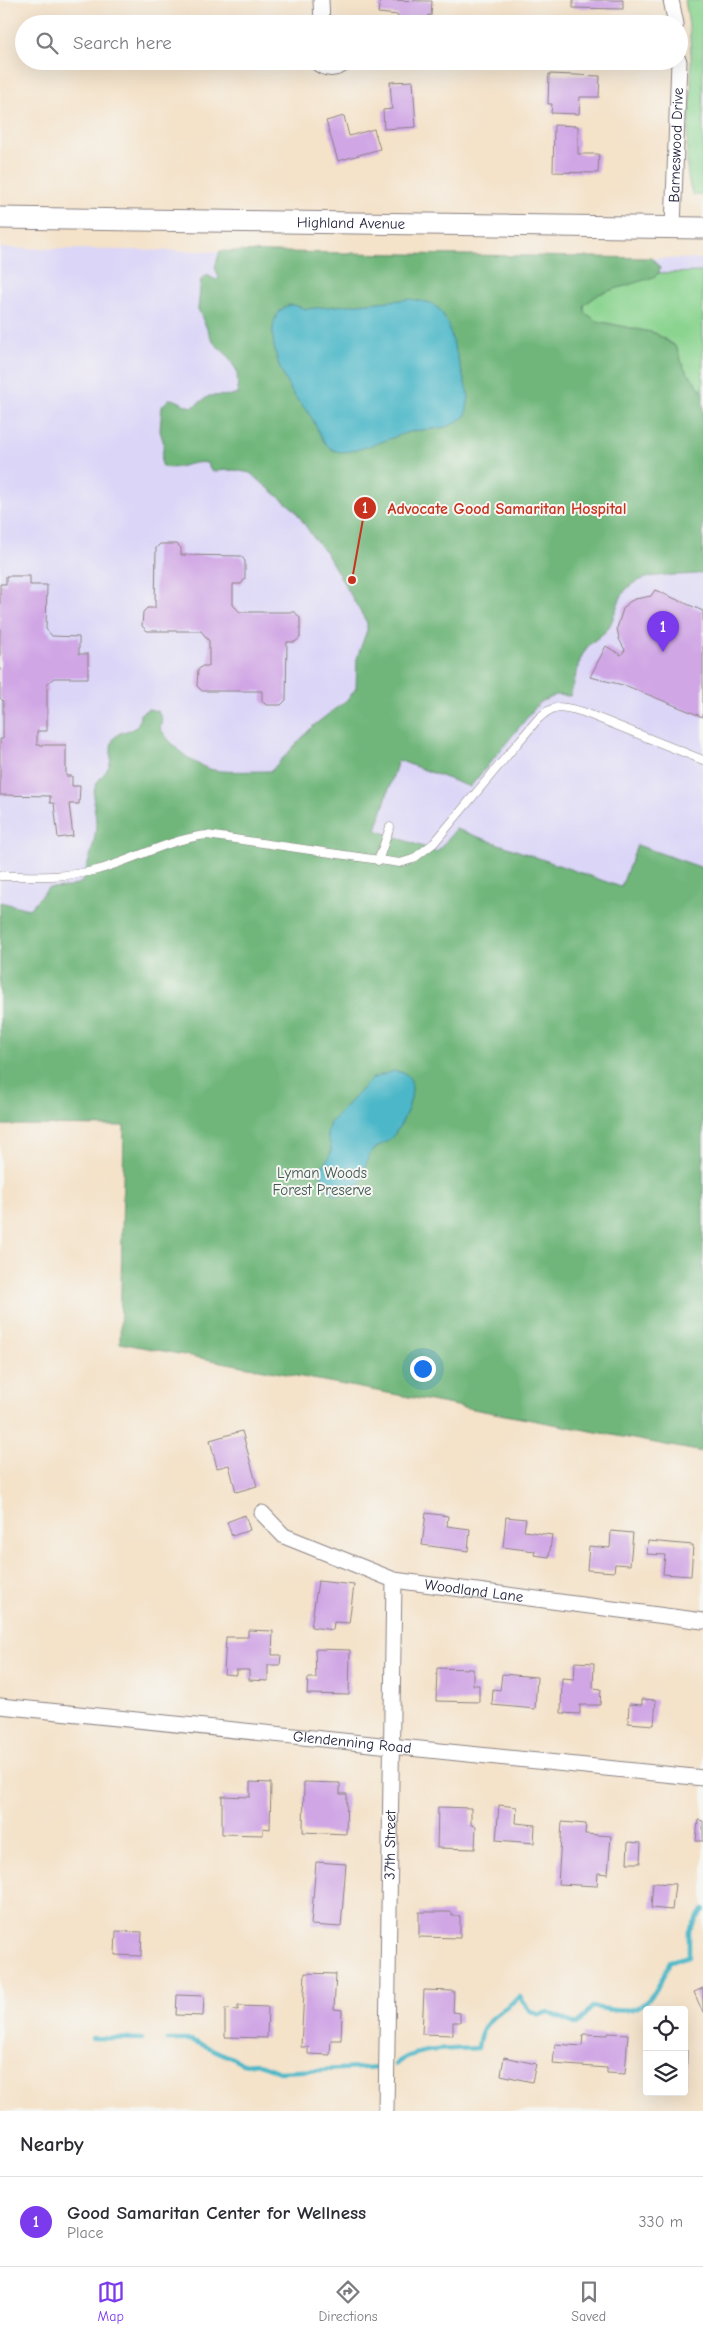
<!DOCTYPE html>
<html lang="en">
<head>
<meta charset="utf-8">
<style>
  :root { --surface:#fff; --page:#f7f7f7; --text:#2b2b33; --muted:#7c7c81; --line:#e1e1e2; --accent:#7c3aed }
  body { margin:0; font-family:"Comic Neue",sans-serif; background:var(--page); color:var(--text) }
  .controls { position:absolute; right:15px; bottom:15px; display:grid; overflow:hidden; border-radius:5px; box-shadow:0 5px 20px #0002 }
  .controls button { width:45px; height:45px; display:grid; place-items:center; padding:0; border:0; border-bottom:1px solid var(--line); background:var(--surface); color:var(--text); font:25px sans-serif }
  .you { position:absolute; left:422px; top:1368px; width:18px; height:18px; margin:-12px; border:4px solid #fff; border-radius:50%; background:#1a73e8; box-shadow:0 0 0 8px #1a73e833 }
  .badge { display:grid; place-items:center; width:32px; height:32px; border-radius:50%; background:var(--accent); color:#fff; font-size:16px; font-weight:700 }
  .pin { position:absolute; translate:-50% -41px; filter:drop-shadow(0 1px 2px #0008) }
  .pin::after { content:''; position:absolute; top:26px; width:18px; height:15px; background:inherit; clip-path:polygon(0 0,100% 0,50% 100%) }
  .list { margin:0; padding:0; list-style:none }
  h2 { display:flex; justify-content:space-between; align-items:center; height:65px; margin:0; padding:0 20px; font-size:21px }
  h2 small { font-size:16px; font-weight:400; color:var(--muted) }
  .list li { display:grid; grid-template-columns:32px 1fr auto; gap:15px; align-items:center; box-sizing:border-box; height:90px; padding:0 20px; border-top:1px solid var(--line) }
  .list b { display:block; font-size:19px; white-space:nowrap }
  .list p { margin:0; font-size:16px; white-space:nowrap; color:var(--muted) }
  .list em { font-size:16px; font-style:normal; color:var(--muted) }
  .icon { flex:none; width:28px; height:28px; fill:none; stroke:currentColor; stroke-width:2; stroke-linecap:round; stroke-linejoin:round }
  .map { position:relative; flex:none; width:703px; height:2111px; overflow:hidden }
  .search { position:absolute; background:var(--surface); box-shadow:0 5px 20px #0002; left:15px; right:15px; top:15px; height:55px; display:flex; align-items:center; gap:12px; box-sizing:border-box; padding:0 18px; border-radius:28px; color:var(--muted); font-size:19px }
  .sheet { height:155px; background:var(--surface) }
  nav { display:flex; justify-content:space-around; align-items:center; box-sizing:border-box; height:70px; border-top:1px solid var(--line); background:var(--surface); font-size:14px; color:var(--muted) }
  nav a { display:grid; justify-items:center; gap:2px }
  nav .on { color:var(--accent) }
  .map>svg:first-child { display:block }
  .built { fill:#dbd6f7 }
  .green { fill:#8bd490; stroke:#567b66 }
  .forest { fill:#70b67a; stroke:#496c5a }
  .water { fill:#4cb7c8; stroke:#376c82 }
  .lines { fill:none; stroke-linecap:round; stroke-linejoin:round }
  .stream { stroke:#4cb7c8; stroke-width:4.5 }
  .building { fill:#d0a6e5 }
  .lane-casing { stroke:#8b8282; stroke-width:9 }
  .street-casing { stroke:#8b8282; stroke-width:17 }
  .secondary-casing { stroke:#8b8282; stroke-width:23 }
  .lane { stroke:#fff; stroke-width:8 }
  .street { stroke:#fff; stroke-width:15 }
  .secondary { stroke:#fff; stroke-width:21 }
  .labels { text-anchor:middle; stroke-width:4; stroke-linejoin:round; paint-order:stroke }
  .street-label { font-size:15px; fill:#22223b; stroke:#f6f6f2 }
  .park-label { font-size:15px; fill:#425754; stroke:#f6f6f2 }
  .leader { fill:none; stroke:#c8321e; stroke-width:2 }
  .callout-dot { fill:#c8321e; stroke:#f6f6f2; stroke-width:2 }
  .mark-label { font-size:15px; text-anchor:middle; font-weight:bold; fill:#fff }
  .callout-label { font-size:16px; text-anchor:middle; font-weight:bold; fill:#c8321e; stroke:#f6f6f2; stroke-width:4; stroke-linejoin:round; paint-order:stroke }
</style>
</head>
<body>
<div class="map">
<svg width="703" height="2111" viewBox="0 0 703 2111">
  <rect width="100%" height="100%" fill="#f6f6f2"/>
  <filter id="ink" filterUnits="userSpaceOnUse"><feTurbulence type="fractalNoise" baseFrequency=".02" numOctaves="2"/><feDisplacementMap in="SourceGraphic" scale="10" xChannelSelector="R" yChannelSelector="G"/><feConvolveMatrix kernelMatrix="1 2 1 2 8 2 1 2 1" color-interpolation-filters="sRGB"/></filter>
  <filter id="wash" filterUnits="userSpaceOnUse"><feTurbulence type="fractalNoise" baseFrequency=".0096" numOctaves="4" result="noise"/><feDisplacementMap in="SourceGraphic" scale="20" xChannelSelector="R" yChannelSelector="G"/><feGaussianBlur stdDeviation="1.12" result="paint"/><feColorMatrix in="noise" values="0 0 0 0 0 0 0 0 0 0 0 0 0 0 0 0 0 1.4 0 .05"/><feComposite in="paint" operator="in"/></filter>
  <g filter="url(#wash)">
    <rect width="100%" height="100%" fill="#f4e2c9"/>
    <path class="built" d="M0,248L703,259V1070L0,902Z"/>
    <path class="green" d="M685,0H703V195H693C681,166 690,127 691,96C692,64 691,31 685,0Z
      M703,272V392L684,368L676,346L655,333L597,321L585,313L584,305L599,294L659,273Z"/>
    <path class="forest" d="M220,251L652,258L660,268L659,273L654,277L599,294L584,305L585,313L597,321L655,333L676,347L684,368L703,392V573C683,577 656,572 638,581C618,590 619,607 610,625C605,635 592,640 586,649C576,663 576,681 570,696L556,695L540,702L470,787L398,760L376,830L437,852L456,829L621,887L637,845L703,868V1452L120,1343L124,1126L0,1125V902L29,909L48,888L69,887L82,882C88,862 96,843 96,822C96,811 91,800 95,788C97,779 106,774 109,766C113,758 109,747 113,740C121,725 139,738 140,714L148,709L158,711L162,719L160,728C172,747 196,769 220,771C237,772 254,771 271,771L313,726L348,699L356,688L357,658L367,630V623L325,551L313,537L295,510L250,473L235,470L211,471L207,463C192,460 178,471 163,467L161,461L164,444L160,431L162,406L169,399C179,399 183,406 193,407L209,396L238,395L237,371L227,355L213,342L198,309L201,279L207,275L216,280L219,278L215,267Z"/>
    <path class="water" d="M410,299L431,303L440,310L448,324L469,397L466,415C446,434 429,426 406,433C390,438 350,456 336,451C322,447 318,427 310,415C306,409 300,404 296,398C282,380 261,328 281,310C290,302 295,305 305,309Z
      M393,1071C398,1072 403,1072 407,1075C421,1088 402,1127 391,1138C385,1144 375,1146 370,1154C363,1166 365,1183 353,1192C349,1195 342,1196 338,1195C325,1192 318,1178 323,1165C326,1160 332,1156 331,1148C329,1136 324,1138 330,1123L371,1079Z"/>
    <g class="lines">
      <path class="stream" d="M92,2038L142,2039
        M167,2040H191L230,2057L242,2064L256,2063L280,2072L382,2067
        M395,2065C414,2046 453,2050 478,2048C480,2021 500,2012 520,1997L529,2010L539,2015L548,2012L577,2025L592,2007C603,2008 617,2012 628,2010C651,2008 662,1980 670,1961L689,1956V1931L703,1909"/>
    </g>
    <g id="blocks">
      <path class="building" d="M380,0L432,1L431,16L428,15L427,24H397L398,15L378,13Z
        M573,0H623V9L573,8Z
        M549,74L600,76L599,97H580L579,114L551,113L552,104H548Z
        M413,81L416,127L384,129L383,110L392,109L390,82Z
        M344,116L349,136L374,129L380,149L338,161L326,121Z
        M554,125L578,126V154H599L598,173L553,172Z
        M160,544H177L181,548V555L241,556L245,561V579L241,584H233V605L240,612H295L300,618V638L295,642H287L286,700L281,705H266L262,701V691H202L197,686L198,670L202,666H209V641L201,631H147L142,626L143,612L147,608H155L156,548Z
        M6,576H30V585H47L46,629L52,636L79,637V654H88V678H54L47,684V731H37V745H66V776H72V786H80L79,804H69L73,836L58,838L54,803H50V796L0,795V739H3V701L0,698V584H6Z
        M655,590L703,611V717L627,686L590,677L606,646L621,655L625,650L619,639L617,628L623,609L629,602L635,599L651,596Z
        M242,1431L257,1486L236,1492L229,1465L217,1468L210,1440Z
        M426,1513L448,1516L447,1526L470,1529L468,1551L422,1545Z
        M245,1515L250,1530L232,1536L227,1522Z
        M506,1517L526,1519L524,1531L552,1535L549,1557L534,1555L535,1551L503,1547Z
        M611,1531L633,1533L630,1565L615,1564L614,1572L587,1570L589,1546L610,1548Z
        M648,1541L693,1545L691,1576L663,1574L665,1555L647,1554Z
        M318,1581L354,1585L349,1623L334,1622L333,1630L311,1627Z
        M248,1630L273,1631L272,1655H281L280,1665H268V1681L249,1680V1670H236V1675L224,1674L226,1637H248Z
        M315,1649L350,1650L349,1695L307,1694L308,1678H316Z
        M575,1662L594,1663L593,1688L601,1689L600,1705H580V1714L561,1713L562,1678L574,1679Z
        M437,1668L473,1669V1685H479V1702L436,1701Z
        M502,1674L537,1677L535,1709L492,1705L493,1689L500,1690Z
        M642,1699L656,1700L654,1725L628,1723L629,1704L642,1705Z
        M250,1782L271,1783L270,1829L263,1828V1835L222,1834V1796L250,1797Z
        M304,1782L340,1783V1794H347L346,1834L303,1832Z
        M499,1805L517,1807L516,1823L535,1825L534,1843L496,1840Z
        M438,1807L471,1808V1825L476,1826L475,1849L437,1848Z
        M698,1820L703,1821V1841H696Z
        M562,1822L586,1824L585,1834L611,1836L608,1874L598,1873L597,1886L558,1884Z
        M628,1842L641,1843L640,1863H627Z
        M316,1862L346,1864L341,1927L311,1925Z
        M653,1883L675,1884L672,1910L651,1908Z
        M419,1912H452V1916H460V1938L419,1937Z
        M116,1931L142,1932L141,1956L115,1955Z
        M305,1973L336,1974L334,2009L342,2010L341,2040H331L330,2055L308,2054V2047H301Z
        M703,1988V2013L694,1992Z
        M424,1990L454,1991L453,2012L460,2013V2022H453V2035L422,2034Z
        M177,1995L204,1996L203,2016L176,2015Z
        M238,2006L268,2007L267,2038L225,2037V2009L238,2010Z
        M608,2033L628,2034L625,2074L607,2073V2068L553,2064L555,2044L582,2046L583,2034L608,2035Z
        M684,2049L687,2050L686,2083H684Z
        M504,2057L536,2064L532,2082L501,2075Z"/>
    </g>
  </g>
  <g filter="url(#ink)">
    <use href="#blocks" fill-opacity="0" stroke="#8b8282" stroke-width="1"/>
    <g class="lines">
      <g class="lane-casing">
        <path id="lane" d="M378,861L390,827
          M0,876C32,876 65,878 97,870C134,860 169,839 207,835L400,863L413,859L434,843L537,720C554,703 561,706 583,712L703,760"/>
      </g>
      <g class="street-casing">
        <g id="street">
          <path d="M321,0L322,24"/>
          <path d="M671,0L676,24"/>
          <path d="M315,61C325,71 337,71 347,61"/>
          <path id="s1" d="M673,227L679,61"/>
          <path id="s2" d="M262,1513L284,1536L394,1580L703,1621"/>
          <path id="s3" d="M0,1706L703,1778"/>
          <path id="s4" d="M386,2111L394,1580"/>
        </g>
      </g>
      <g class="secondary-casing">
        <g id="secondary">
          <path id="s5" d="M0,218L703,228"/>
        </g>
      </g>
      <use href="#lane" class="lane"/>
      <use href="#street" class="street"/>
      <use href="#secondary" class="secondary"/>
    </g>
  </g>
  <g class="labels">
    <g class="street-label">
      <text dy="5" stroke="none"><textPath href="#s1" startOffset="82">Barneswood Drive</textPath></text>
      <text dy="5" stroke="none"><textPath href="#s5" startOffset="351">Highland Avenue</textPath></text>
      <text dy="5" stroke="none"><textPath href="#s2" startOffset="231">Woodland Lane</textPath></text>
      <text dy="5" stroke="none"><textPath href="#s3" startOffset="354">Glendenning Road</textPath></text>
      <text dy="5" stroke="none"><textPath href="#s4" startOffset="266">37th Street</textPath></text>
    </g>
    <g class="park-label">
      <text x="322" y="1178">Lyman Woods<tspan x="322" dy="17">Forest Preserve</tspan></text>
    </g>
  </g>
  <path class="leader" d="M352 580L365 508"/>
  <g class="callout-dot">
    <circle cx="352" cy="580" r="5"/>
    <circle cx="365" cy="508" r="12"/>
  </g>
  <g class="mark-label">
    <text x="365" y="513">1</text>
  </g>
  <g class="callout-label">
    <text x="507" y="514">Advocate Good Samaritan Hospital</text>
  </g>
</svg>
<div class="controls">
<button><svg class="icon" aria-label="locate" viewBox="0 0 24 24"><circle cx="12" cy="12" r="6"/><path d="M12 2v4M12 18v4M2 12h4M18 12h4"/></svg></button>
<button><svg class="icon" aria-label="layers" viewBox="0 0 24 24"><path d="M12 4l9 5-9 5-9-5zM3 14l9 5 9-5"/></svg></button>
</div>
<div class="you"></div>
<div class="pin badge" style="left:663px;top:652px">1</div>
<div class="search"><svg class="icon" aria-label="search" viewBox="0 0 24 24"><circle cx="10" cy="10" r="6"/><path d="M15 15l6 6"/></svg>Search here</div>
</div>
<section class="sheet">
<h2>Nearby<small></small></h2>
<ul class="list">
<li><span class="badge">1</span><div><b>Good Samaritan Center for Wellness</b><p>Place</p></div><em>330 m</em></li>
</ul>
</section>
<nav>
<a class="on"><svg class="icon" aria-label="map" viewBox="0 0 24 24"><path d="M3 6l6-2 6 2 6-2v14l-6 2-6-2-6 2zM9 4v14M15 6v14"/></svg>Map</a>
<a><svg class="icon" aria-label="directions" viewBox="0 0 24 24"><path d="M12 3l9 9-9 9-9-9zM9 14v-3h6M13 9l2 2-2 2"/></svg>Directions</a>
<a><svg class="icon" aria-label="saved" viewBox="0 0 24 24"><path d="M7 4h10v16l-5-4-5 4z"/></svg>Saved</a>
</nav>
</body>
</html>
